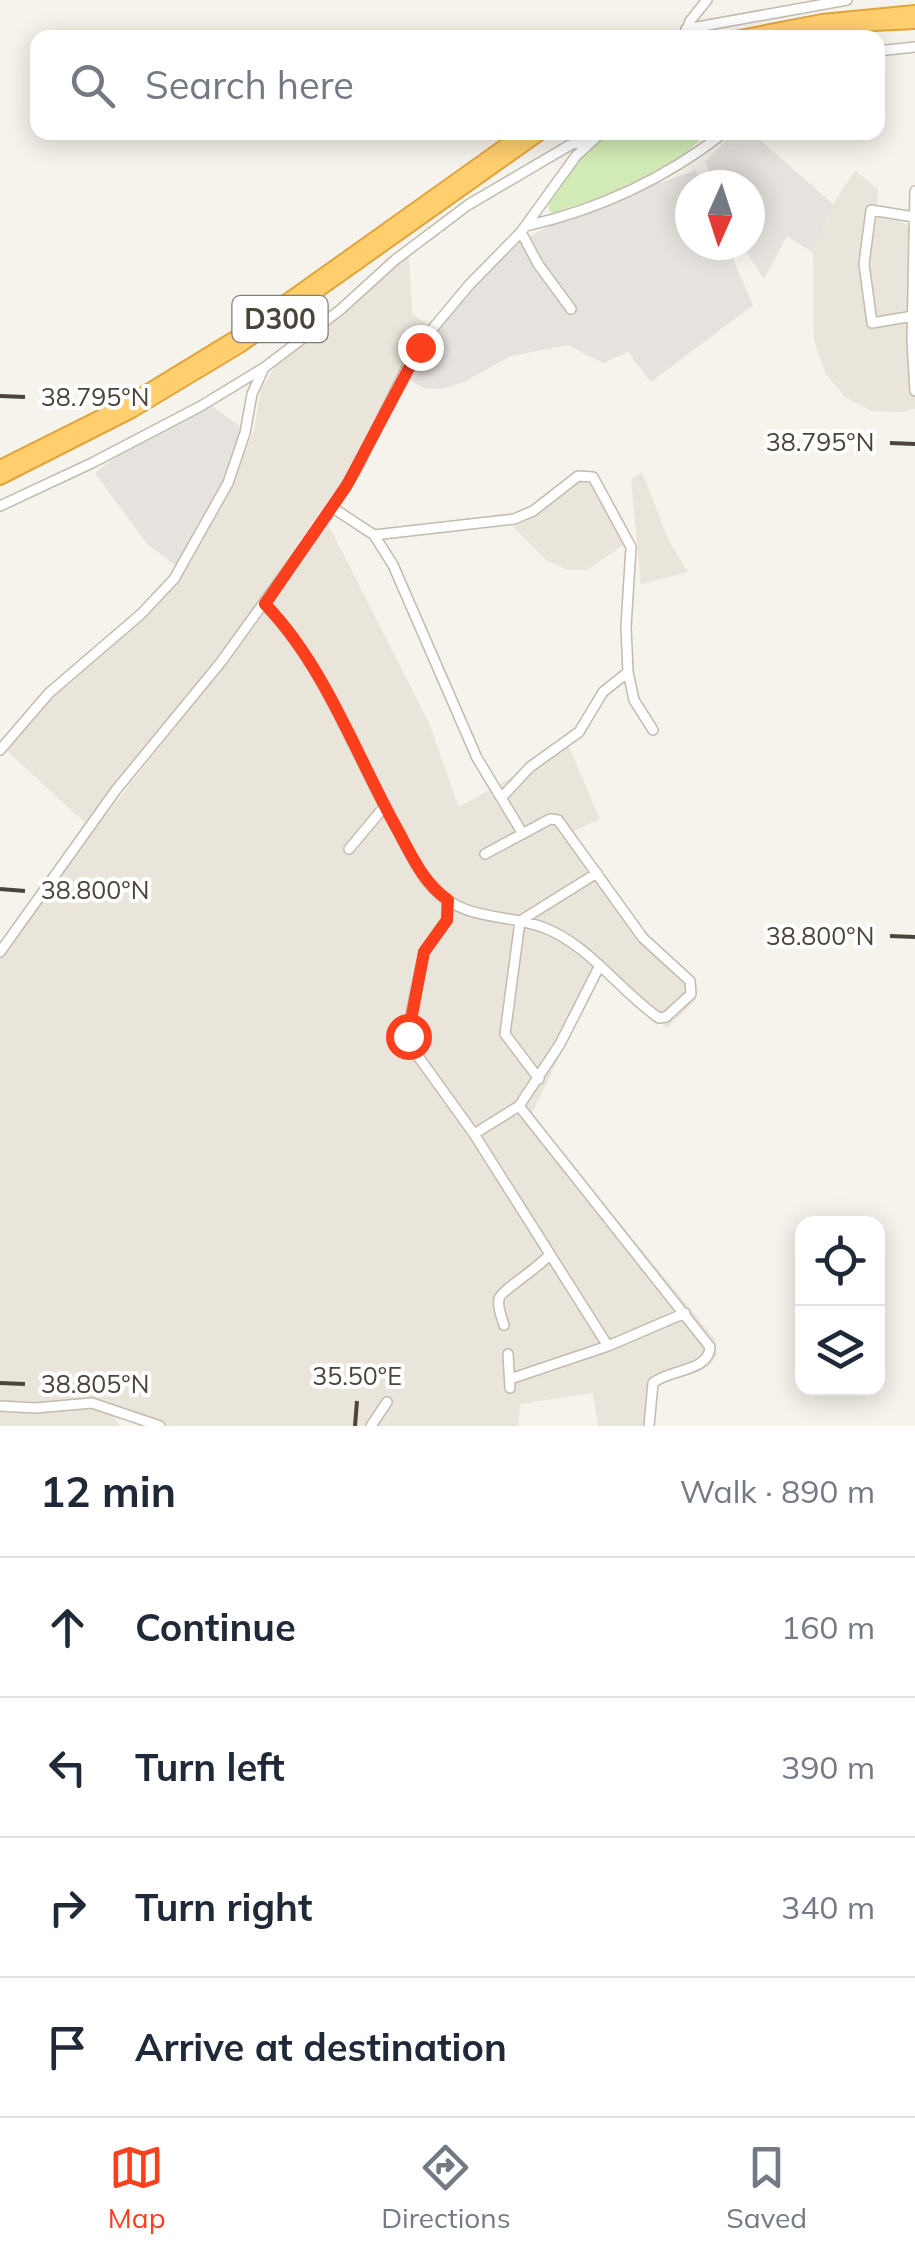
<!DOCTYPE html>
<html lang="en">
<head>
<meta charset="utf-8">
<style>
  :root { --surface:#fff; --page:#f6f6f7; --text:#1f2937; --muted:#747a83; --line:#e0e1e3; --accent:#fc3f1d }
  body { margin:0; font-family:Mulish,sans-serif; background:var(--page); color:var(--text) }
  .controls { position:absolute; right:30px; bottom:30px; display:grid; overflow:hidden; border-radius:20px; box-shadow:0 5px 25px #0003 }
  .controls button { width:90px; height:90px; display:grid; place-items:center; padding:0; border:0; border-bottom:2px solid var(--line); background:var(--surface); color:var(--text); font:50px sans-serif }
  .compass { position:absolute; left:675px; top:170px; width:90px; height:90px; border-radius:50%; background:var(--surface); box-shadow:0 5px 25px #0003; rotate:183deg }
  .stop { position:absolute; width:30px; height:30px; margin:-22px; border:8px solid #fc3f1d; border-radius:50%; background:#fff }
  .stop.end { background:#fc3f1d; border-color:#fff; box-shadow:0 2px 10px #0008 }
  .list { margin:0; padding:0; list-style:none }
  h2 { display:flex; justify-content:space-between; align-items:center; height:130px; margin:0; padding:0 40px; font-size:42px }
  h2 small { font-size:32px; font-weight:400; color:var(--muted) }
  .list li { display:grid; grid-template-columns:65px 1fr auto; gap:30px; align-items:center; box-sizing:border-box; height:140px; padding:0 40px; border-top:2px solid var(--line) }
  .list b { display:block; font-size:38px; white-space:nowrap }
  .list em { font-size:32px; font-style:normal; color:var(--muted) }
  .icon { flex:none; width:55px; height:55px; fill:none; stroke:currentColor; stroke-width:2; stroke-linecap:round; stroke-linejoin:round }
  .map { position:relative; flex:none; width:915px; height:1426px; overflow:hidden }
  .search { position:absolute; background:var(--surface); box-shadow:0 5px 25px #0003; left:30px; right:30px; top:30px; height:110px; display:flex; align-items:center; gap:25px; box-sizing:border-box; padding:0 35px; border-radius:20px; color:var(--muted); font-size:38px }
  .sheet { height:690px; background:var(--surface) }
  nav { display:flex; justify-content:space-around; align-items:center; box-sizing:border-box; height:140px; border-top:2px solid var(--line); background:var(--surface); font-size:28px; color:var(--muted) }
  nav a { display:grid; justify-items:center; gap:5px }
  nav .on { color:var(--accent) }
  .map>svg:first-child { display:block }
  .residential { fill:#eae5da }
  .industrial { fill:#e6e2dd }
  .green { fill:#d2eab5 }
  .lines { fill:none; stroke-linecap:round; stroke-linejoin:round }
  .minor-casing { stroke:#c2bbae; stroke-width:12 }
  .highway-casing { stroke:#e0a43c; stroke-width:16 }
  .minor { stroke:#fff; stroke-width:9 }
  .highway { stroke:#ffcf6e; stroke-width:12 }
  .route { stroke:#fc3f1d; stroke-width:12 }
  .ticks { fill:none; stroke:#4b4439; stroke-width:4 }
  .labels { text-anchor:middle; stroke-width:8; stroke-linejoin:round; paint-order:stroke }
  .shield { fill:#fff; stroke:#817c74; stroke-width:2.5 }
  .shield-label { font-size:28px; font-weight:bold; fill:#4b4439 }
  .ticks-label { font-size:25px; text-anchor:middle; fill:#4b4439; stroke:#fff; stroke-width:8; stroke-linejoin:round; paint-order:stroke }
</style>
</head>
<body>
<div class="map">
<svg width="915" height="1426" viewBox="0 0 915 1426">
  <rect width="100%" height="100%" fill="#f6f3ec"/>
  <path class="residential" d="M855,171L878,189L877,210L915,229V408L905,412L872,411L845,397L825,373L814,340L813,253L833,204Z
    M409,257L412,314L427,325L396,374L350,469L238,631L85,823L4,748L54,688L177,577L219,511L254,431L261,390L277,363L391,264Z
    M642,472L669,541L688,572L641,584L631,480Z
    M590,478L628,542L586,570H567L546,560L513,527L578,479Z
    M327,522L429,723L459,807L516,775L566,740L600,819L572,832L635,920L669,961L697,984L696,1000L667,1028L600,974L531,1115L715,1339L717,1355L708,1367L659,1382L655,1389L654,1426H598L593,1393L520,1404L518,1426H153L110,1413L120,1426H0V957L80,848L255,626Z"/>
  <path class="industrial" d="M733,133H752L833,204L813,253L787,236L764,279L742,245H750V185H715L705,162Z
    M696,170L702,185H690V245H727L753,305L651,382L628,352L603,363L568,345L511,356L464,382L442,389L424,388L407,379L409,370L450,311L516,244L565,217Z
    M210,405L242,428L225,480L175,565L147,544L95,473L149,432Z"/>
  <path class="green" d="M607,133H706C669,177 605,195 553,213L549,211V204L584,153Z"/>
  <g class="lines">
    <g class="minor-casing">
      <path id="minor" d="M686,29L847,0
        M684,38L690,21L707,0
        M878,51L915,47
        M915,191L912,340L915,391
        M526,226C601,209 665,179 725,132
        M521,232L538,264L571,309
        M913,316L872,323L864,264L871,210L914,217
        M0,506L92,463L201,406L265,367L340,310L395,260L468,205L570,145L588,140
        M333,508L374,535L393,565L477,758L523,834
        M374,535L514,519L533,511L578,476L593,477L631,547L626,627L628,672L634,700L653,730
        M265,605C323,664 353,750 393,822C405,843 416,869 432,887C464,922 506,913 545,928C590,946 620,991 659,1018L666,1017L691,994L690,981L643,938L558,820L550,819L485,854
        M0,750L49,693L141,614L174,579L228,483L245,433L252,394L263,370
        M502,797L530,767L579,732L603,692L628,672
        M349,849L385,806
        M447,901V920L424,952L409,1024L410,1045L474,1134L608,1346
        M0,952L116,790L221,662L328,514L356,470L410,361L429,333L469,285L521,232L576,156L602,132
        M599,967L560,1044L519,1106L710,1347C709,1372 669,1369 653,1383L649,1426
        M539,1079L505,1034L520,921L597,873
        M474,1134L519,1106
        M504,1325C502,1318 497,1307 499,1299C500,1291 539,1268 549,1255
        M508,1354L510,1388
        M510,1379L608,1346L685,1313
        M0,1406L35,1408L92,1403L160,1426
        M371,1426L387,1402"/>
    </g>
    <g class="highway-casing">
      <path id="highway" d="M735,38L822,21L915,12
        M780,38L854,25L915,22
        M0,467L128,403L236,337L524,132
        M0,478L132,411L240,346L542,132"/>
    </g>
    <use href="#minor" class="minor"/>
    <use href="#highway" class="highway"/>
  </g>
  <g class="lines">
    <path class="route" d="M408,1036L424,952L447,920L448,900C422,882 410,852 395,825C355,752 324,665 265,604L347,485L420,347"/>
  </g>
  <path class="ticks" d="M0,396L25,397M890,443L915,444M0,889L25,891M890,936L915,937M0,1383L25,1384M355,1426L357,1401"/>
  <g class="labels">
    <rect class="shield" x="232.5" y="296" width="95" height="46" rx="8"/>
    <g class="shield-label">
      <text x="280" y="329">D300</text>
    </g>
  </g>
  <g class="ticks-label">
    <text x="95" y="406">38.795°N</text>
    <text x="820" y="451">38.795°N</text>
    <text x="95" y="899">38.800°N</text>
    <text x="820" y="945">38.800°N</text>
    <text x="357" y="1385">35.50°E</text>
    <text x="95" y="1393">38.805°N</text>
  </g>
</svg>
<div class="controls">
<button><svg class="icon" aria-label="locate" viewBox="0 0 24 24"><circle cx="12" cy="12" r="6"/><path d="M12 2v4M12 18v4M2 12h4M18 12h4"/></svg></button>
<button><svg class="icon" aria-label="layers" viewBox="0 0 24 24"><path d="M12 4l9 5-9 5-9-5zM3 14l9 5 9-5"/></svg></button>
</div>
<svg class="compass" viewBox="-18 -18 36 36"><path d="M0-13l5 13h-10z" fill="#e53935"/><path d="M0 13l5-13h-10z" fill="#747a83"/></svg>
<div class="stop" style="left:408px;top:1036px"></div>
<div class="stop end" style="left:420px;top:347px"></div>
<div class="search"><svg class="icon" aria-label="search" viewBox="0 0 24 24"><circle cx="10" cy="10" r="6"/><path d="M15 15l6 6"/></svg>Search here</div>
</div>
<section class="sheet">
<h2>12 min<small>Walk · 890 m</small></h2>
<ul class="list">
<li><svg class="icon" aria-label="ahead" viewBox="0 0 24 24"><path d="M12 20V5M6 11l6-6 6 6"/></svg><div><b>Continue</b></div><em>160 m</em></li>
<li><svg class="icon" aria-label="left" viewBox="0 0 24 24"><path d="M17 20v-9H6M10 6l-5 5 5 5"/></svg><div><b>Turn left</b></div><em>390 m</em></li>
<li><svg class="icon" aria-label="right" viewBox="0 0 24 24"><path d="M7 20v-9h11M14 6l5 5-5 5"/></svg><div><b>Turn right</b></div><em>340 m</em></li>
<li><svg class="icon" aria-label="arrive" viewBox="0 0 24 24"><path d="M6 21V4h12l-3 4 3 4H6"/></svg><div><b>Arrive at destination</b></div></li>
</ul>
</section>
<nav>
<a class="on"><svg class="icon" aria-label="map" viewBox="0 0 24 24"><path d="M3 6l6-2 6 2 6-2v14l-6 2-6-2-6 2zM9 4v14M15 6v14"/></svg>Map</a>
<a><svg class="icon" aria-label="directions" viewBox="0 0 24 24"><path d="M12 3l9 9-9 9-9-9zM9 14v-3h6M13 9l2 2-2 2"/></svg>Directions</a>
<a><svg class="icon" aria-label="saved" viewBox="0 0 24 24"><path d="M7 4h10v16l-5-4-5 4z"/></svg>Saved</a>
</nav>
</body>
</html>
